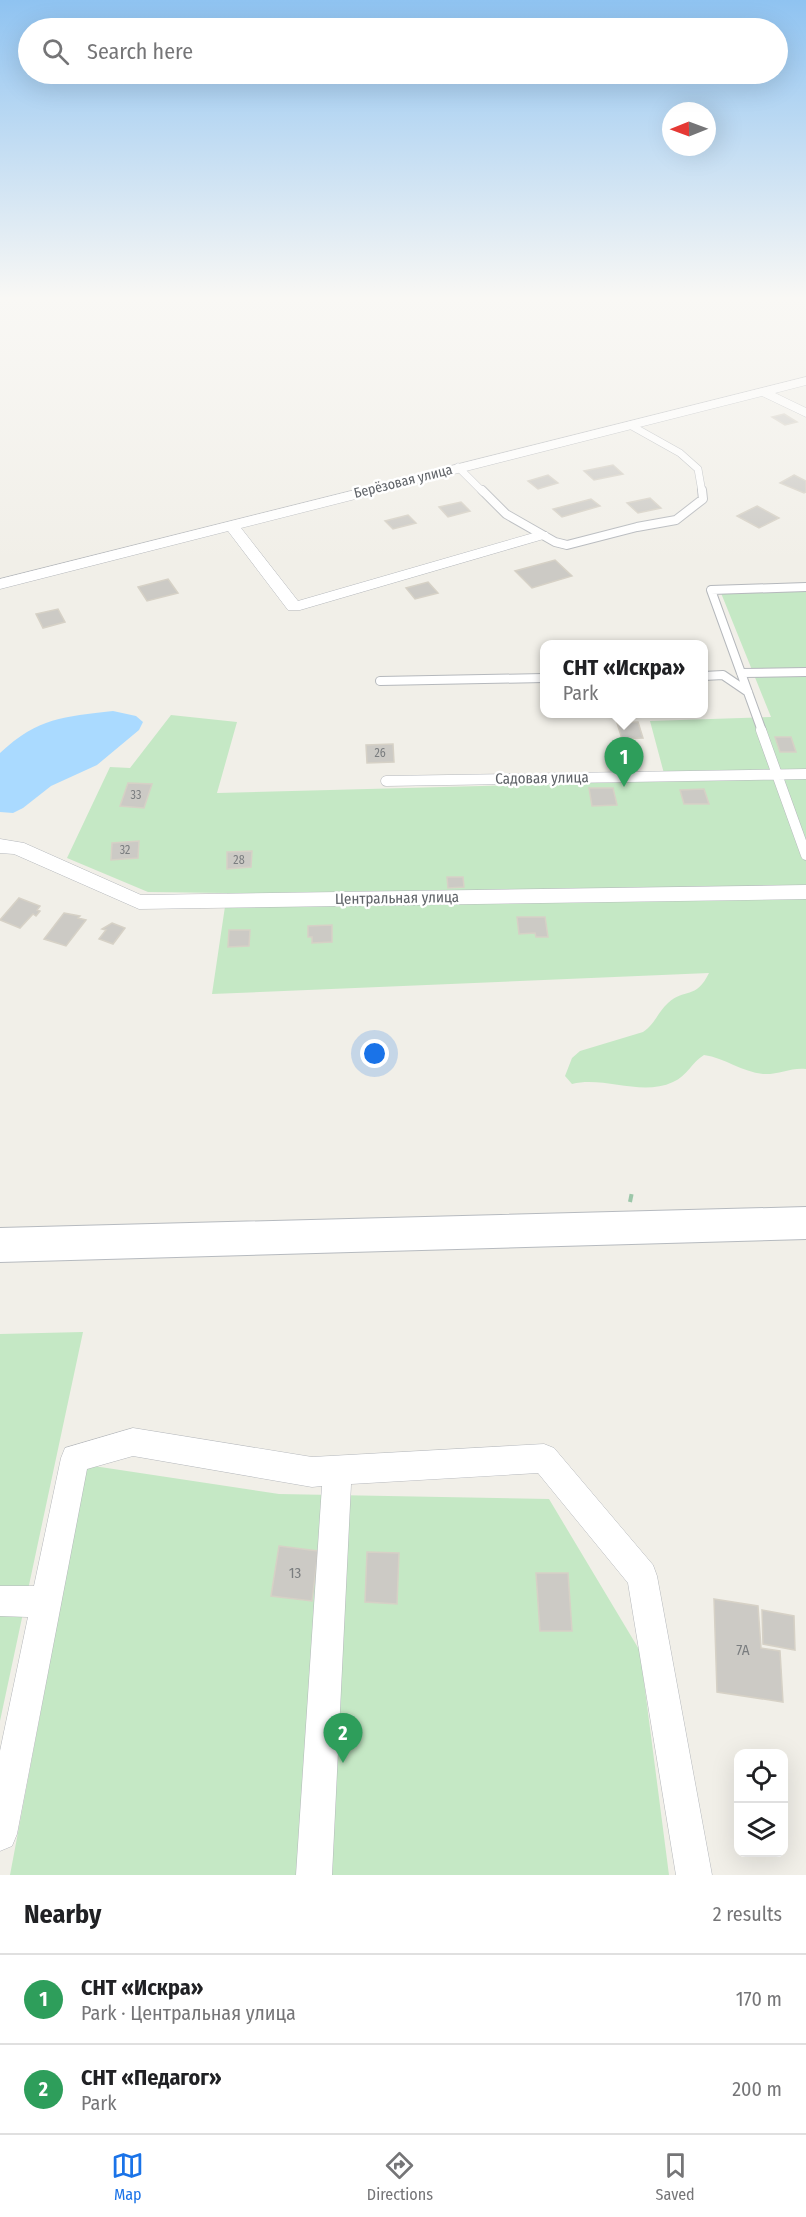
<!DOCTYPE html>
<html lang="en">
<head>
<meta charset="utf-8">
<style>
  :root { --surface:#fff; --page:#f2f2f2; --text:#202124; --muted:#757577; --line:#e0e0e0; --accent:#1a73e8 }
  body { margin:0; font-family:"Fira Sans Condensed",sans-serif; background:var(--page); color:var(--text) }
  .controls { position:absolute; right:18px; bottom:18px; display:grid; overflow:hidden; border-radius:12px; box-shadow:0 6px 24px #0002 }
  .controls button { width:54px; height:54px; display:grid; place-items:center; padding:0; border:0; border-bottom:2px solid var(--line); background:var(--surface); color:var(--text); font:30px sans-serif }
  .compass { position:absolute; left:662px; top:102px; width:54px; height:54px; border-radius:50%; background:var(--surface); box-shadow:0 6px 24px #0002; rotate:269deg }
  .you { position:absolute; left:375px; top:1054px; width:21px; height:21px; margin:-15px; border:4px solid #fff; border-radius:50%; background:#1a73e8; box-shadow:0 0 0 9px #1a73e833 }
  .badge { display:grid; place-items:center; width:39px; height:39px; border-radius:50%; background:var(--accent); color:#fff; font-size:20px; font-weight:700 }
  .pin { position:absolute; translate:-50% -50px; filter:drop-shadow(0 2px 3px #0008) }
  .pin::after { content:''; position:absolute; top:32px; width:21px; height:18px; background:inherit; clip-path:polygon(0 0,100% 0,50% 100%) }
  .popup { position:absolute; left:540px; top:640px; width:168px; height:78px; box-sizing:border-box; display:grid; place-content:center; border-radius:12px; background:var(--surface); filter:drop-shadow(0 2px 4px #0005); font-size:20px; white-space:nowrap; color:var(--muted) }
  .popup b { font-size:22px; color:var(--text) }
  .popup::after { content:''; position:absolute; left:50%; top:100%; margin-left:-12px; border:12px solid transparent; border-top-color:var(--surface) }
  .list { margin:0; padding:0; list-style:none }
  h2 { display:flex; justify-content:space-between; align-items:center; height:78px; margin:0; padding:0 24px; font-size:26px }
  h2 small { font-size:20px; font-weight:400; color:var(--muted) }
  .list li { display:grid; grid-template-columns:39px 1fr auto; gap:18px; align-items:center; box-sizing:border-box; height:90px; padding:0 24px; border-top:2px solid var(--line) }
  .list b { display:block; font-size:22px; white-space:nowrap }
  .list p { margin:0; font-size:20px; white-space:nowrap; color:var(--muted) }
  .list em { font-size:20px; font-style:normal; color:var(--muted) }
  .icon { flex:none; width:33px; height:33px; fill:none; stroke:currentColor; stroke-width:2; stroke-linecap:round; stroke-linejoin:round }
  .map { position:relative; flex:none; width:806px; height:1875px; overflow:hidden }
  .search { position:absolute; background:var(--surface); box-shadow:0 6px 24px #0002; left:18px; right:18px; top:18px; height:66px; display:flex; align-items:center; gap:15px; box-sizing:border-box; padding:0 21px; border-radius:33px; color:var(--muted); font-size:22px }
  .sheet { height:258px; background:var(--surface) }
  nav { display:flex; justify-content:space-around; align-items:center; box-sizing:border-box; height:84px; border-top:2px solid var(--line); background:var(--surface); font-size:16px; color:var(--muted) }
  nav a { display:grid; justify-items:center; gap:3px }
  nav .on { color:var(--accent) }
  .map>svg:first-child { display:block }
  .green { fill:#c5e8c5 }
  .water { fill:#aadaff }
  .building { fill:#cccac5; stroke:#d6d1c6; stroke-width:1.5 }
  .lines { fill:none; stroke-linecap:round; stroke-linejoin:round }
  .service-far2-casing { stroke:#b5b8bc; stroke-width:8 }
  .service-far1-casing { stroke:#b5b8bc; stroke-width:10 }
  .service-casing { stroke:#b5b8bc; stroke-width:11 }
  .minor-casing { stroke:#b5b8bc; stroke-width:1 }
  .secondary-casing { stroke:#b6babf; stroke-width:2 }
  .path { stroke:#9cc7a9; stroke-width:4; stroke-dasharray:8 4; stroke-linecap:butt }
  .service-far2 { stroke:#fff; stroke-width:7 }
  .service-far1 { stroke:#fff; stroke-width:8 }
  .service { stroke:#fff; stroke-width:10 }
  .minor { fill:#fff; fill-rule:evenodd }
  .secondary { fill:#fff; fill-rule:evenodd }
  .labels { text-anchor:middle; stroke-width:5; stroke-linejoin:round; paint-order:stroke }
  .number-label { font-size:12px; fill:#7a7d7f }
  .far-street-label { font-size:14px; fill:#5f6368; stroke:#fff }
  .street-label { font-size:15px; fill:#5f6368; stroke:#fff }
  .near-number-label { font-size:15px; fill:#7a7d7f }
</style>
</head>
<body>
<div class="map">
<svg width="806" height="1875" viewBox="0 0 806 1875">
  <rect width="100%" height="100%" fill="#f1efe8"/>
  <path class="green" d="M806,591V1069C792,1067 778,1075 763,1074C742,1072 725,1058 704,1055C692,1062 687,1076 673,1082C641,1097 605,1076 572,1084L565,1076L572,1058L580,1051L643,1032C655,1024 658,1012 668,1003C684,988 696,1000 709,973L212,994L227,893L148,892L67,858L110,767L130,768L171,715L237,722L217,793L666,781L650,721L771,717L721,593Z
    M83,1332L0,1721V1334Z
    M87,1465L279,1494L549,1499L640,1651L669,1875H10Z"/>
  <path class="water" d="M113,711L136,716L143,722L139,730L97,765L51,786L23,808L13,813L0,812V753C39,717 63,717 113,711Z"/>
  <path class="building" d="M784,414L797,422L785,425L772,417Z
    M613,465L623,474L594,480L584,471Z
    M548,475L558,483L538,489L528,481Z
    M794,475L806,481V492L804,493L780,483Z
    M650,498L661,508L638,513L627,503Z
    M591,499L600,506L562,517L553,509Z
    M461,502L470,511L448,517L439,507Z
    M757,506L779,518L759,528L737,516Z
    M408,515L416,523L393,529L385,521Z
    M555,560L572,576L532,588L515,571Z
    M168,579L178,593L147,601L138,587Z
    M428,582L438,593L415,599L406,588Z
    M58,609L65,622L43,628L36,614Z
    M638,722L643,738L622,739L617,723Z
    M775,737H791L796,752H780Z
    M393,744L394,762L367,763L366,745Z
    M128,783L152,784L144,808L120,806Z
    M589,788H613L617,805L592,806Z
    M704,789L709,804H684L680,790Z
    M139,841L138,858L111,860L112,843Z
    M252,851L251,867L227,869V852Z
    M447,877H463L464,887L448,888Z
    M19,898L40,906L37,910L40,911L36,916L33,914L20,928L0,920Z
    M64,913L80,916L78,918L86,920L66,946L44,939Z
    M517,917H545L548,937H536L535,933L519,934Z
    M112,923L125,928L113,944L99,939L106,930L102,929Z
    M332,925V942L312,943V937H308V926Z
    M229,930H250L249,946L228,947Z
    M279,1546L318,1551L312,1601L271,1596Z
    M367,1552L399,1553L397,1604L365,1602Z
    M536,1573H568L572,1631H540Z
    M714,1599L758,1606L761,1648L780,1651L783,1702L717,1692Z
    M762,1610L794,1616L795,1650L763,1644Z"/>
  <g class="lines">
    <g class="service-far2-casing">
      <path id="service-far2" d="M630,425L680,453L698,469L702,492
        M458,467L483,492"/>
    </g>
    <g class="service-far1-casing">
      <path id="service-far1" d="M482,490L506,514L555,542L567,545L637,527L676,520L703,499L702,490
        M741,673L806,672
        M704,676L723,675L748,692
        M380,681L544,678
        M762,731L711,590L806,587"/>
    </g>
    <g class="service-casing">
      <path id="service" d="M761,730L806,855
        M386,781L806,774"/>
    </g>
    <g class="minor-casing">
      <path id="minor" d="M806,377V385L775,393L806,408V417L762,396L241,528L298,601L537,532H547L549,535L547,538L300,610H288L228,531L0,589V579Z
        M0,839L24,843L141,895L806,885V899L139,909L14,854L0,853Z
        M133,1428L312,1457L544,1444L554,1448L653,1565L657,1576L712,1875H676L628,1583L538,1473L351,1484L332,1875H296L322,1486L312,1487L133,1456L87,1469L17,1834L12,1846L0,1851V1751L28,1617L0,1616V1586H34L61,1458L65,1448Z"/>
    </g>
    <g class="secondary-casing">
      <path id="secondary" d="M806,1207V1239L0,1262V1228Z"/>
    </g>
    <path class="path" d="M630,1202L632,1192"/>
    <use href="#service-far2" class="service-far2"/>
    <use href="#service-far1" class="service-far1"/>
    <use href="#service" class="service"/>
    <use href="#minor" class="minor"/>
    <use href="#secondary" class="secondary"/>
  </g>
  <linearGradient id="sky" x2="0" y2="1"><stop stop-color="#8fc3f1"/><stop offset="0.53" stop-color="#f9f8f5"/><stop offset="1" stop-color="#f9f8f5" stop-opacity="0"/></linearGradient>
  <rect width="806" height="562" fill="url(#sky)"/>
  <g class="labels">
    <g class="number-label">
      <text x="380" y="757">26</text>
      <text x="136" y="799">33</text>
      <text x="125" y="854">32</text>
      <text x="239" y="864">28</text>
    </g>
    <g class="far-street-label">
      <text transform="translate(403 481) rotate(-14)" y="5">Берёзовая улица</text>
    </g>
    <g class="street-label">
      <text transform="translate(542 778) rotate(-1)" y="5">Садовая улица</text>
      <text transform="translate(397 898) rotate(-1)" y="5">Центральная улица</text>
    </g>
    <g class="near-number-label">
      <text x="295" y="1578">13</text>
      <text x="743" y="1655">7А</text>
    </g>
  </g>
</svg>
<div class="controls">
<button><svg class="icon" aria-label="locate" viewBox="0 0 24 24"><circle cx="12" cy="12" r="6"/><path d="M12 2v4M12 18v4M2 12h4M18 12h4"/></svg></button>
<button><svg class="icon" aria-label="layers" viewBox="0 0 24 24"><path d="M12 4l9 5-9 5-9-5zM3 14l9 5 9-5"/></svg></button>
</div>
<svg class="compass" viewBox="-18 -18 36 36"><path d="M0-13l5 13h-10z" fill="#e53935"/><path d="M0 13l5-13h-10z" fill="#757577"/></svg>
<div class="you"></div>
<div class="pin badge" style="left:624px;top:787px;background:#2e9e5b">1</div>
<div class="popup"><b>СНТ «Искра»</b>Park</div>
<div class="pin badge" style="left:343px;top:1763px;background:#2e9e5b">2</div>
<div class="search"><svg class="icon" aria-label="search" viewBox="0 0 24 24"><circle cx="10" cy="10" r="6"/><path d="M15 15l6 6"/></svg>Search here</div>
</div>
<section class="sheet">
<h2>Nearby<small>2 results</small></h2>
<ul class="list">
<li><span class="badge" style="background:#2e9e5b">1</span><div><b>СНТ «Искра»</b><p>Park · Центральная улица</p></div><em>170 m</em></li>
<li><span class="badge" style="background:#2e9e5b">2</span><div><b>СНТ «Педагог»</b><p>Park</p></div><em>200 m</em></li>
</ul>
</section>
<nav>
<a class="on"><svg class="icon" aria-label="map" viewBox="0 0 24 24"><path d="M3 6l6-2 6 2 6-2v14l-6 2-6-2-6 2zM9 4v14M15 6v14"/></svg>Map</a>
<a><svg class="icon" aria-label="directions" viewBox="0 0 24 24"><path d="M12 3l9 9-9 9-9-9zM9 14v-3h6M13 9l2 2-2 2"/></svg>Directions</a>
<a><svg class="icon" aria-label="saved" viewBox="0 0 24 24"><path d="M7 4h10v16l-5-4-5 4z"/></svg>Saved</a>
</nav>
</body>
</html>
